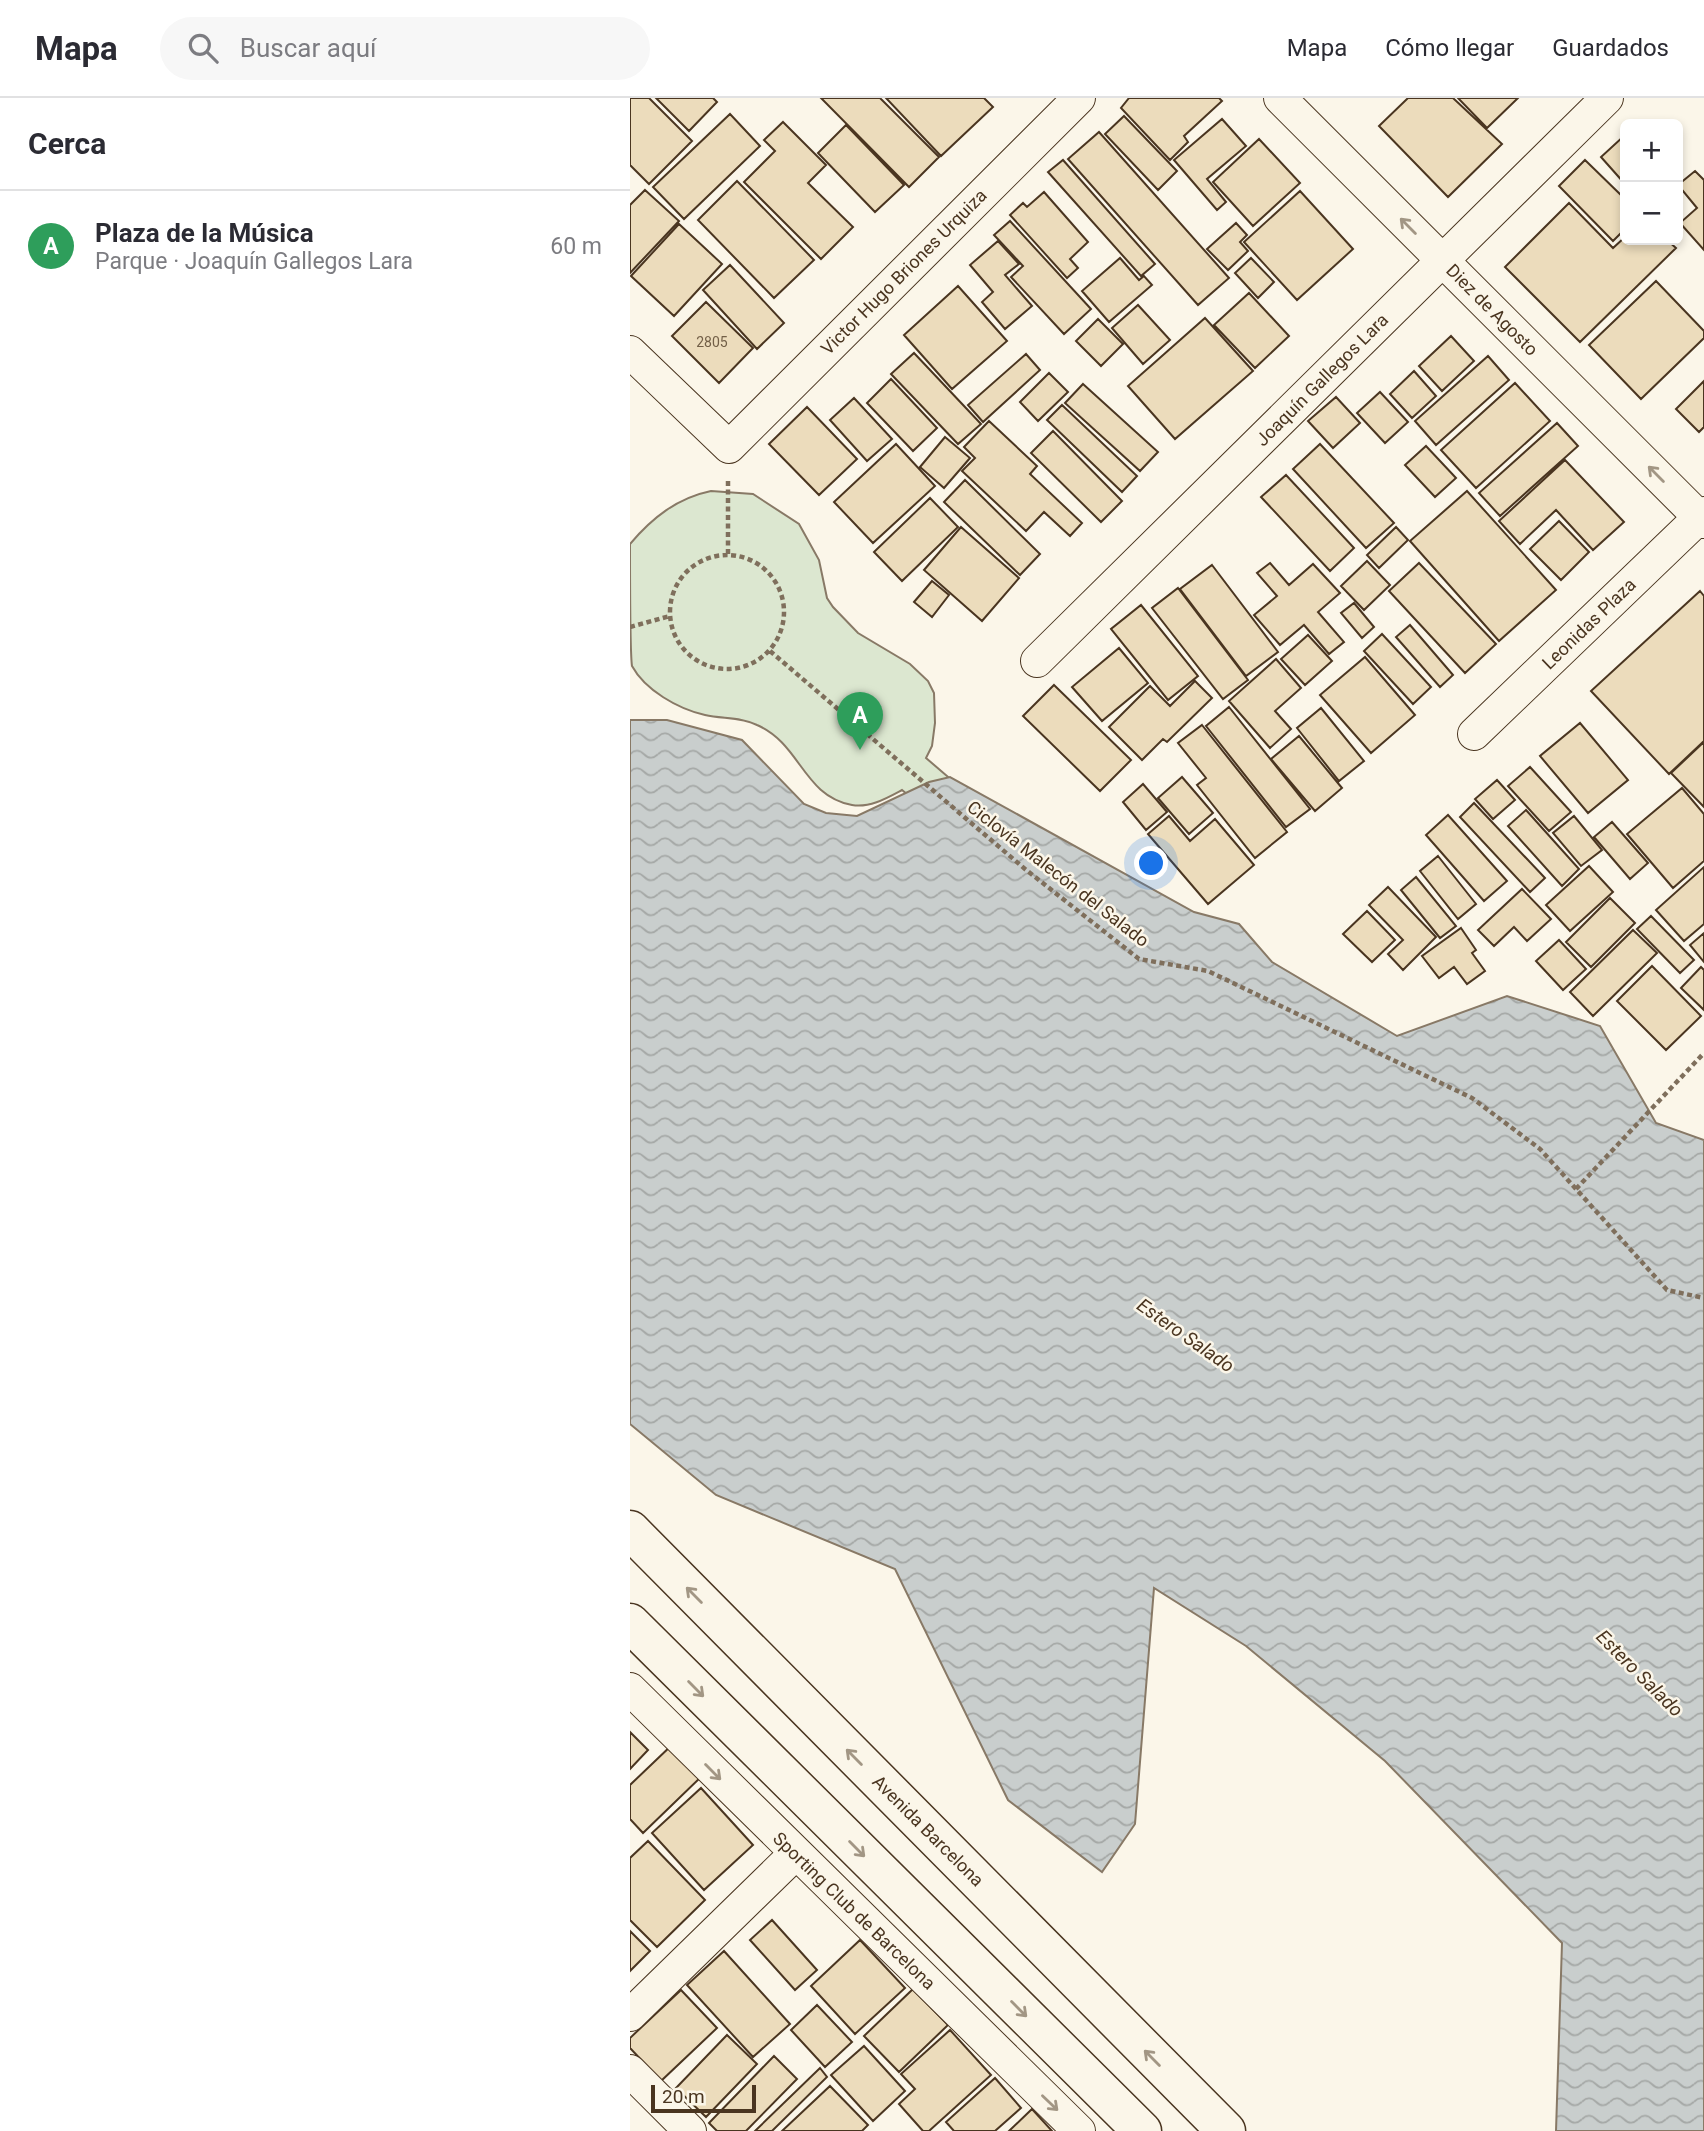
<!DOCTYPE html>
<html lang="es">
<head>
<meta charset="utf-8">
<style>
  :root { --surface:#fff; --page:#f7f7f7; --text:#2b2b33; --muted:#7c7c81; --line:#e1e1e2; --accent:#2563eb }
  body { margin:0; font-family:Roboto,sans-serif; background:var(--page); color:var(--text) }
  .controls { position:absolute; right:21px; top:21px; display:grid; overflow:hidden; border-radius:10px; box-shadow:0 4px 10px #0003 }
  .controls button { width:63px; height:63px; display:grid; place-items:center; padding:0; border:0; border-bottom:2px solid var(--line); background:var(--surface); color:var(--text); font:35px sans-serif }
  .scale { position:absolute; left:21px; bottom:18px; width:105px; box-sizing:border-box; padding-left:7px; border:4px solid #4a3520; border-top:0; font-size:19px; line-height:24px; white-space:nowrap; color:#4a3520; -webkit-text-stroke:5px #fbf6e9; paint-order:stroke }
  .you { position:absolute; left:522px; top:766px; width:24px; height:24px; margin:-18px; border:5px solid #fff; border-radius:50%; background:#1a73e8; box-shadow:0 0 0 10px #1a73e833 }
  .badge { display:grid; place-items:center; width:46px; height:46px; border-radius:50%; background:var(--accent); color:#fff; font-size:23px; font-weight:700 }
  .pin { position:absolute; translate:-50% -58px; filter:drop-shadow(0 2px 4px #0008) }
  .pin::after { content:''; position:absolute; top:37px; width:24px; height:21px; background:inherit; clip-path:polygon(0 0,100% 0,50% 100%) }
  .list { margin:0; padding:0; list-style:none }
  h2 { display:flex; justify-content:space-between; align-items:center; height:91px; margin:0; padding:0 28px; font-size:30px }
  h2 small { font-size:23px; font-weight:400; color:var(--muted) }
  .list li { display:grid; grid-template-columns:46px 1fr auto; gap:21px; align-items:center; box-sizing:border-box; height:112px; padding:0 28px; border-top:2px solid var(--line) }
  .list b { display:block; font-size:26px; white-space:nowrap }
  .list p { margin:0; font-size:23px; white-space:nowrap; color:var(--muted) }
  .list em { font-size:23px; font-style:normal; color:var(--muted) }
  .icon { flex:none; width:38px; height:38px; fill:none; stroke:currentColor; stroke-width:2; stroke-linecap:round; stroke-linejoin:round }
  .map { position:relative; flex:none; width:1074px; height:2033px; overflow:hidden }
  header { display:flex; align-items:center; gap:42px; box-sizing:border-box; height:98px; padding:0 35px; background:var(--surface); border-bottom:2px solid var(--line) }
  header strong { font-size:33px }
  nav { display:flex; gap:38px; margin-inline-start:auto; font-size:24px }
  .search { width:490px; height:63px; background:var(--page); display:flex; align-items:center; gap:18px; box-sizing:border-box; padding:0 24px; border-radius:38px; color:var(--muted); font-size:26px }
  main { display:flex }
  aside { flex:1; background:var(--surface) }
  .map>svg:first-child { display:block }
  .park { fill:#dce7d0; stroke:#887966; stroke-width:2 }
  .water { fill:url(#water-waves); stroke:#887966; stroke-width:2 }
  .building { fill:#ecdcbc; stroke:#4a3520; stroke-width:2 }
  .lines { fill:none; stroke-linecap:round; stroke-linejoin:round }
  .minor-casing { stroke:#4a3520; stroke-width:34 }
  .secondary-casing { stroke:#4a3520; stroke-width:41 }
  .path { stroke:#7f6f5c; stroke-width:4.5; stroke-dasharray:5 3.5; stroke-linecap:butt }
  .minor { stroke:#fbf6e9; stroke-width:32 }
  .secondary { stroke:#fbf6e9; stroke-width:38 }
  .oneway { stroke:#a29684 }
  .labels { text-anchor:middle; stroke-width:5; stroke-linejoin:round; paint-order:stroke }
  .number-label { font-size:14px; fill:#725f47 }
  .street-label { font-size:18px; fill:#4a3520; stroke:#fbf6e9 }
  .water-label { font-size:19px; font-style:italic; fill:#4a3520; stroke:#fbf6e9 }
</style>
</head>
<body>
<header>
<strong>Mapa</strong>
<div class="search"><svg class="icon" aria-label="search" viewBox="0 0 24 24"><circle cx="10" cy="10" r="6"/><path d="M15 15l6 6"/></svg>Buscar aquí</div>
<nav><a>Mapa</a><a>Cómo llegar</a><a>Guardados</a></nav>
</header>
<main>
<aside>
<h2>Cerca<small></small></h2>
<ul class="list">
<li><span class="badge" style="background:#2e9e5b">A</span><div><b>Plaza de la Música</b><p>Parque · Joaquín Gallegos Lara</p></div><em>60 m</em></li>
</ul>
</aside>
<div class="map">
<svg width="1074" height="2033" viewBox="0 0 1074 2033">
  <defs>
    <pattern id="water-waves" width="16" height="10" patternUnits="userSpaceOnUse" patternTransform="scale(1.75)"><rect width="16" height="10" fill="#c9cecd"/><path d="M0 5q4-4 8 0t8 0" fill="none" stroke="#a5a8a6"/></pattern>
  </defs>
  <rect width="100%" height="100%" fill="#fbf6e9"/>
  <path class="park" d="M81,393L123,396L169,426L189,462L197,500L203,509L228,535L280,566L298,583L304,595L305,625L302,648L296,660L473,812L453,845L272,692C257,700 240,710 222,707C173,698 171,646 127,627C111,619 93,621 75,617C48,611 15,592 2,568C0,555 0,466 0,446C22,420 47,400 81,393Z"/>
  <path class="water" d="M0,622H37L112,642L174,706L196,715L227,718L299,684L320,679L564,814L609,826L642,864L767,938L877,898L970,928L1026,1025L1074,1042V2033H926L932,1845L755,1663L616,1548L524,1490L505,1726L472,1774L378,1702L265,1471L86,1397L0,1326Z"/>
  <path class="building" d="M0,0H19L62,43L19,86L0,67Z
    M26,0H83L87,4L59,33Z
    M191,0H250L309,59L279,89Z
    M256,0H354L363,9L311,58Z
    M499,0H589L592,3L554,38L558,44L540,62L491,10Z
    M778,0H823L872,46L818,99L749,28Z
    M828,0H888L857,30Z
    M100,16L130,48L54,121L23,89Z
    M494,18L547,73L528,92L475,36Z
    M592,21L616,48L577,81L596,104L587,112L544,62Z
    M153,24L196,67L178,85L223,129L191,161L114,84L145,53L134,42Z
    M216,27L274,87L245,114L188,55Z
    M469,34L599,180L568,207L438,61Z
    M995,37V86L971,59Z
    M629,41L670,85L623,128L583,84Z
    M433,62L525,166L511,178L418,74Z
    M955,62L995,101V131L983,143L929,88Z
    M1065,73L1074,82V152L1050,125L1067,110L1048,87Z
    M107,83L184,162L144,200L68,122Z
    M15,92L49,123L0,175V107Z
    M670,93L723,151L667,202L614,144Z
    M414,94L458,144L440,161L448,170L437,180L380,117L393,105L397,109Z
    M939,105L983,150L995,139V142H1037L1046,150L950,244L875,169Z
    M380,123L461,211L434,236L381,179L393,168L364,137Z
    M606,125L617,137L610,144L618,153L598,172L577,151Z
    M49,126L92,166L44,218L1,178Z
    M368,143L389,166L375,177L402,208L375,231L352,204L363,194L340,167Z
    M490,160L509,182L514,178L522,187L479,224L452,193Z
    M621,160L644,184L628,200L605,175Z
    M100,167L154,225L127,251L73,192Z
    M1026,183L1074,233V240L1011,301L959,247Z
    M328,188L377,243L322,291L274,237Z
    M619,195L659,238L625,270L584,227Z
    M76,204L123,250L89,285L42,238Z
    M508,207L540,242L513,266L482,230Z
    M575,220L623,273L545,341L498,288Z
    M468,221L493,246L471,268L446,243Z
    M821,238L844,263L812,293L789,268Z
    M284,255L351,326L328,346L261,276Z
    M396,256L410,272L353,324L338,307Z
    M858,258L879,282L806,347L785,323Z
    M784,273L806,298L782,320L760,296Z
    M419,275L438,294L408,323L390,304Z
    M261,281L307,330L283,353L237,305Z
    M1074,283V329L1069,334L1046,311Z
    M885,285L920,323L846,390L811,352Z
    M453,286L528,354L510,373L435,305Z
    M750,294L778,324L755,345L727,315Z
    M706,299L730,325L703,350L678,323Z
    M224,300L262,341L237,363L200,322Z
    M432,307L507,378L492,394L417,322Z
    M177,309L227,361L189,397L139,346Z
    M359,323L407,368L400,376L452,425L440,438L414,414L396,433L332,373L345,360L334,349Z
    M927,325L948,348L870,418L849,395Z
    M423,333L492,403L471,424L401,355Z
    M315,339L340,360L314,390L290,369Z
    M266,346L305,388L243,445L204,404Z
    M690,346L764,425L736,450L663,371Z
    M796,348L826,380L805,399L775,367Z
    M935,362L994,424L963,452L926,412L890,446L869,423Z
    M656,377L724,450L700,473L631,399Z
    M335,382L410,456L390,477L314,404Z
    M837,393L926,492L869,543L780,443Z
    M300,400L328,429L272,483L244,454Z
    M929,423L959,454L931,482L900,451Z
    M331,429L389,480L352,523L294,472Z
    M766,429L778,442L749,470L737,457Z
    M737,463L760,487L734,512L711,488Z
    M640,465L659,487L683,466L710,495L688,514L714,544L699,556L674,527L650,547L624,517L647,498L627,475Z
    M789,465L866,546L835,575L759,493Z
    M582,467L648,554L616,578L550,491Z
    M302,483L319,497L302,519L284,504Z
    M548,490L618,582L593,601L522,510Z
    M1070,493L1074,498V643L1039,676L961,593Z
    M724,505L744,529L732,540L711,515Z
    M511,507L568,578L538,602L481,531Z
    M780,527L823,577L810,589L766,539Z
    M752,536L801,589L783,606L734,553Z
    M678,537L702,563L675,587L651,561Z
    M489,550L518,585L472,623L442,589Z
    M735,559L785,617L741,655L690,597Z
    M646,561L671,590L645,613L661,631L640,650L599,603Z
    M565,583L582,600L537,644L533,641L512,662L479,629L520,588L540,608Z
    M424,587L501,662L470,693L393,618Z
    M599,609L680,711L656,729L576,628Z
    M691,610L734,663L709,683L667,630Z
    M950,625L998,682L958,715L910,658Z
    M572,627L657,734L625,760L567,687L576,680L548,645Z
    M669,638L712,690L685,713L641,661Z
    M1074,644V709L1041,675Z
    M900,669L941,714L919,733L878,688Z
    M552,679L583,715L559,736L528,700Z
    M867,682L885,702L863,721L845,701Z
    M513,686L537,714L516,732L493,704Z
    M1052,690L1074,716V763L1043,790L997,736Z
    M844,705L915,780L900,794L830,719Z
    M896,712L949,771L932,788L878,728Z
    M818,717L877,783L854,803L796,737Z
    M539,718L560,743L585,721L624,767L578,806L518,736Z
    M944,718L972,752L951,768L923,735Z
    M982,724L1018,765L1000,781L964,739Z
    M808,758L846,806L828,821L790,773Z
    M959,768L983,794L940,833L916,807Z
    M1074,769V826L1054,843L1026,812Z
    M786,779L826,828L810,840L771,792Z
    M758,789L806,839L773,872L758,856L773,842L739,807Z
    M892,791L921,821L897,843L884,829L864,848L848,832Z
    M980,800L1005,825L961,869L936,844Z
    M737,813L765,842L742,864L713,836Z
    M1021,818L1064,862L1050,875L1007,831Z
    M831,830L846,852L842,855L855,873L837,886L824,869L809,880L792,858Z
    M1003,832L1027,855L963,918L940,894Z
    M1074,835V864L1060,847Z
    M929,842L956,871L933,892L906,863Z
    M1022,868L1071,918L1036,952L987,903Z
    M1071,869L1074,872V912L1051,890Z
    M0,1634L18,1652L0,1671Z
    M44,1645L74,1676L13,1735L0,1721V1687Z
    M71,1690L123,1747L74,1792L22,1735Z
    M18,1743L75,1802L27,1849L0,1822V1760Z
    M142,1822L187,1872L165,1892L120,1842Z
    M0,1833L20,1853L0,1873Z
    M230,1842L275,1890L225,1936L181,1888Z
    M94,1853L160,1926L123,1959L57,1887Z
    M283,1891L318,1927L269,1974L234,1938Z
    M51,1892L87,1930L31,1983L0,1950V1940Z
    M187,1907L222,1944L195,1969L161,1932Z
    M320,1932L361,1977L299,2033H293L269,2006L285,1991L271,1976Z
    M97,1937L127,1966L76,2019L46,1990Z
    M234,1948L275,1993L243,2023L201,1977Z
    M144,1958L167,1981L116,2033H87L79,2025Z
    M190,1970L197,1979L142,2033H125Z
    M365,1980L391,2010L365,2033H324L316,2024Z
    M200,1988L238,2027L232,2033H152Z
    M402,2011L422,2033H379Z"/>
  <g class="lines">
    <g class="minor-casing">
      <path id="minor" d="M650,0L1074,424
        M0,254L99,349L449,0
        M407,563L977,0
        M844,636L1074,415
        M0,1591L449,2033
        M0,1917L165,1756
        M0,1973L60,2033"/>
    </g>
    <g class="secondary-casing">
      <path id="secondary" d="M0,1432L596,2033
        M0,1525L512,2033"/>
    </g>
    <path class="path" d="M98,456V381
      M40 514a57 57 0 1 1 114 0a57 57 0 1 1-114 0Z
      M0,529L40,518
      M140,553L395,771L509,861L578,873L842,1000L910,1051L1037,1192L1074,1200
      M946,1091L1074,955"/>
    <use href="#minor" class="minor"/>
    <use href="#secondary" class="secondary"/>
  </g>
  <defs><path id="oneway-shaft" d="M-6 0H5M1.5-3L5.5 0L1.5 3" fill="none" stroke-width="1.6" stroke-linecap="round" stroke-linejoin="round" transform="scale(1.75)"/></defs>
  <g class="oneway">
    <use href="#oneway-shaft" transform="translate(778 128) rotate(-135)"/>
    <use href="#oneway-shaft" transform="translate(1026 376) rotate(-135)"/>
    <use href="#oneway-shaft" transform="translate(64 1497) rotate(-135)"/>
    <use href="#oneway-shaft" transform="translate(66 1591) rotate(45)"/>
    <use href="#oneway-shaft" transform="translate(224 1659) rotate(-135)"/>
    <use href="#oneway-shaft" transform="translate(83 1674) rotate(45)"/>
    <use href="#oneway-shaft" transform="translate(227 1751) rotate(45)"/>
    <use href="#oneway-shaft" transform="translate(389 1911) rotate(45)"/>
    <use href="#oneway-shaft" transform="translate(522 1960) rotate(-135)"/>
    <use href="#oneway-shaft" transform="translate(420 2005) rotate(44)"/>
  </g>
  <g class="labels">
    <g class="number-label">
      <text x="82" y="249">2805</text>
    </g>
    <g class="street-label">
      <text transform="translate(274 174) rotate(-45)" y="6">Victor Hugo Briones Urquiza</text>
      <text transform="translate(862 212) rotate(45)" y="6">Diez de Agosto</text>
      <text transform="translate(692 282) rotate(-45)" y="6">Joaquín Gallegos Lara</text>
      <text transform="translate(959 526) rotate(-44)" y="6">Leonidas Plaza</text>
      <text transform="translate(428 776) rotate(38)" y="6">Ciclovía Malecón del Salado</text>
      <text transform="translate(298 1733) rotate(45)" y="6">Avenida Barcelona</text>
      <text transform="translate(224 1813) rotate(44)" y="6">Sporting Club de Barcelona</text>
    </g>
    <g class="water-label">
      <text transform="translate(556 1237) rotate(35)" y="7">Estero Salado</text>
      <text transform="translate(1010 1575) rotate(45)" y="7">Estero Salado</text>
    </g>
  </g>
</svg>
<div class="controls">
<button>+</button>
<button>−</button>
</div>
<div class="scale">20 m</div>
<div class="you"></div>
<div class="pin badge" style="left:230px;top:652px;background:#2e9e5b">A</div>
</div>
</main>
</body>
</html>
